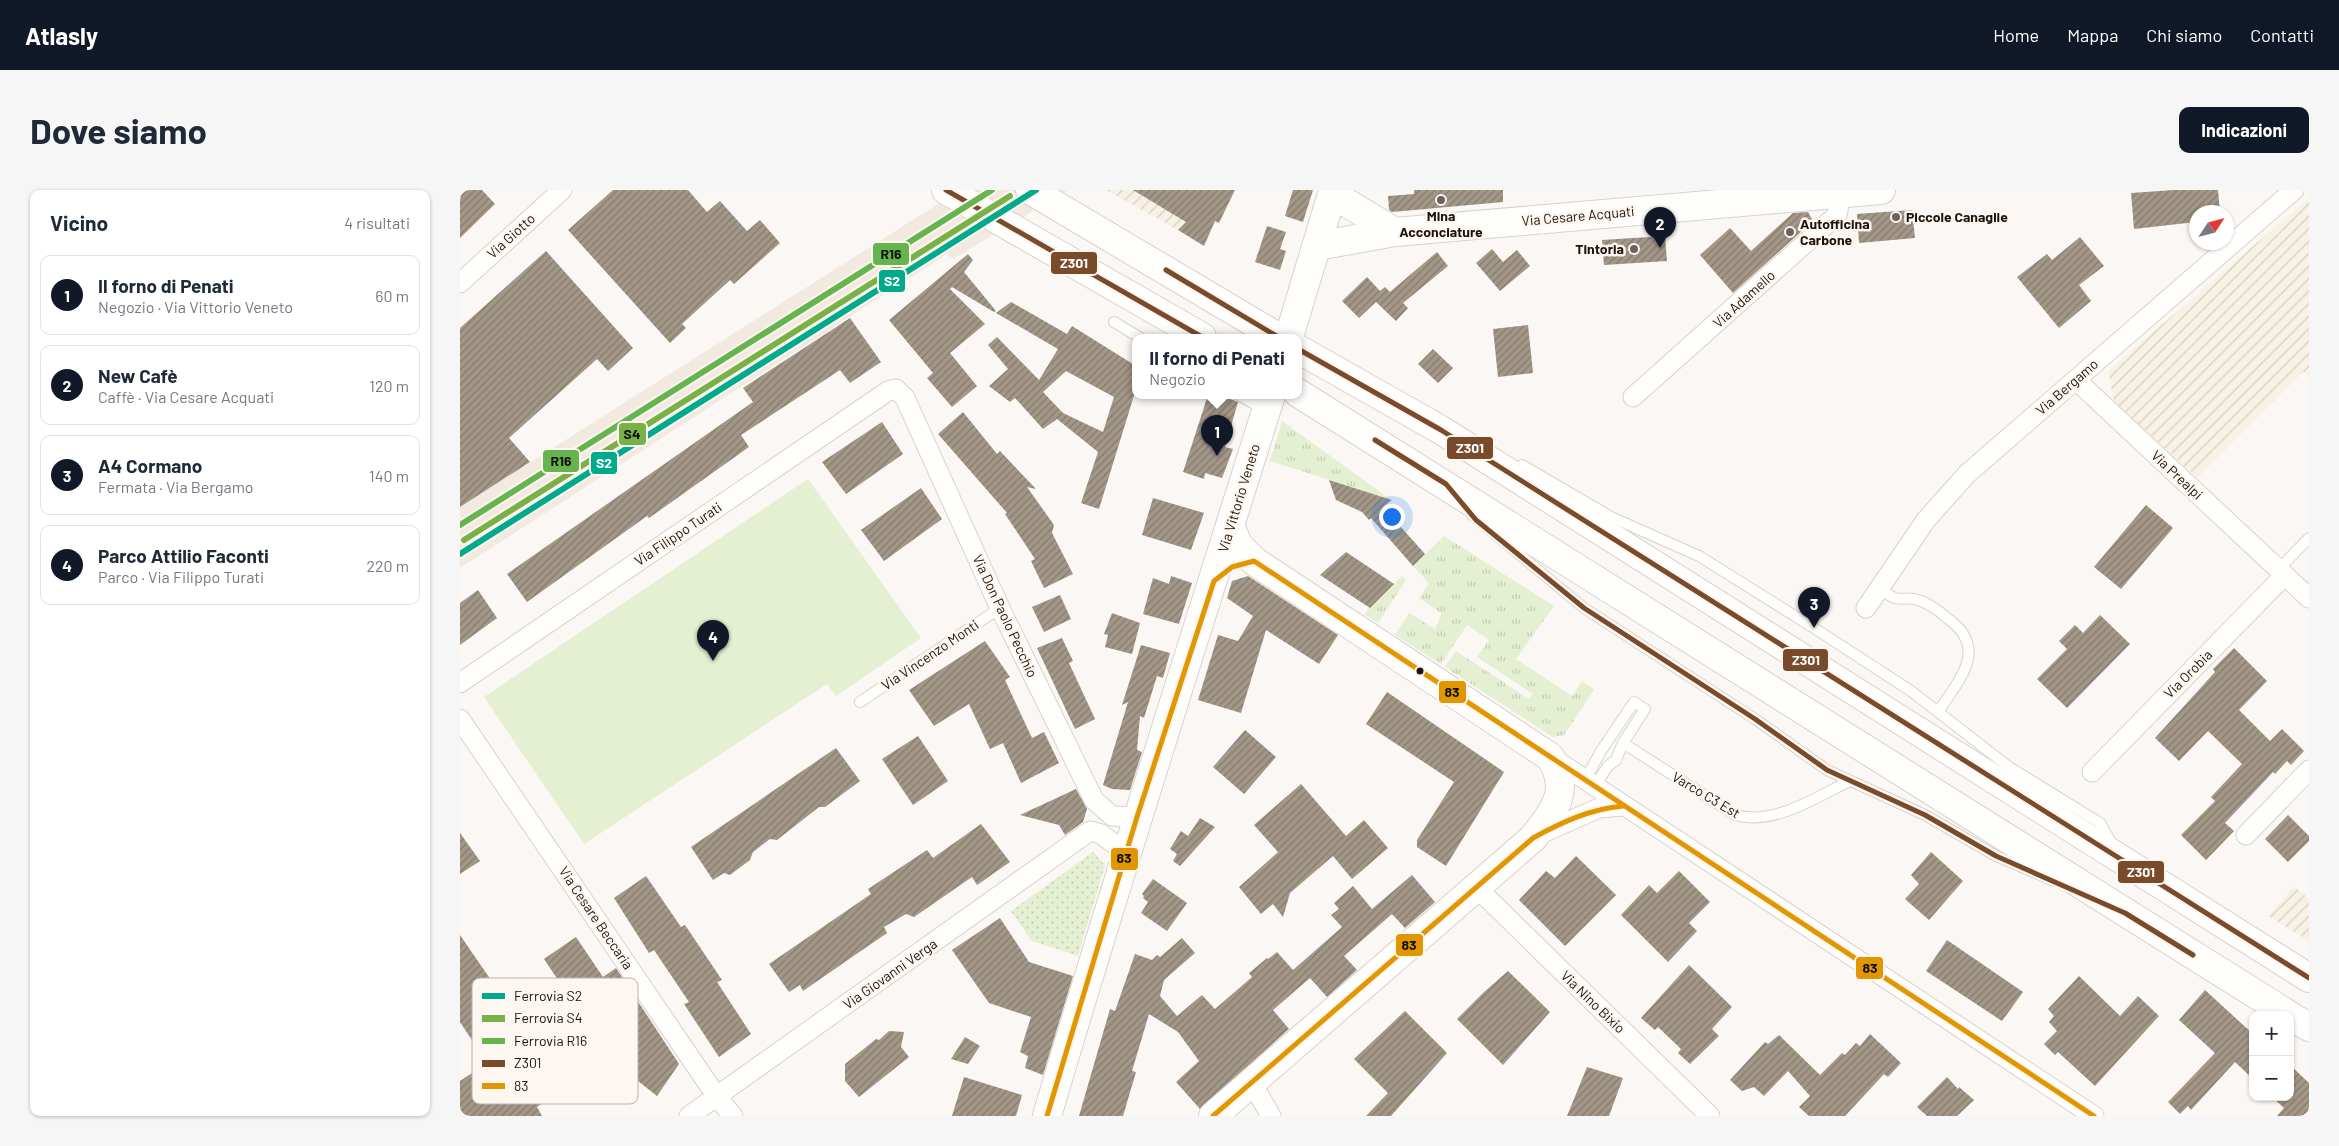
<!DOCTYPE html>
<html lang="it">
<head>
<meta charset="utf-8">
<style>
  :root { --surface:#fff; --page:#f6f6f7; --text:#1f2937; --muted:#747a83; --line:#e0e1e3; --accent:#111827 }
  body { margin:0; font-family:Barlow,sans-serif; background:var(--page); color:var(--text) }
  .controls { position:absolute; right:15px; bottom:15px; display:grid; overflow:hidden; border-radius:10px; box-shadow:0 1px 4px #0004 }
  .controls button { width:45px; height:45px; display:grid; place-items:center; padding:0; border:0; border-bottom:1px solid var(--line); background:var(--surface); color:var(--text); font:25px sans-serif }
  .compass { position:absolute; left:1729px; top:15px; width:45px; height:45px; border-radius:50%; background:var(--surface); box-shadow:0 1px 4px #0004; rotate:54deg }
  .you { position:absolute; left:931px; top:326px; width:18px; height:18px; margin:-12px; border:4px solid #fff; border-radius:50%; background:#1a73e8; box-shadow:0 0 0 8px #1a73e833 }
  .badge { display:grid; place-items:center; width:32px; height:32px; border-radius:50%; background:var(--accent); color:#fff; font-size:16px; font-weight:700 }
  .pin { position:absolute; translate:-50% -41px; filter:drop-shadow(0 1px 2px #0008) }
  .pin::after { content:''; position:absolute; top:26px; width:18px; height:15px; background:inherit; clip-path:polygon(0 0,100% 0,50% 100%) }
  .popup { position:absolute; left:672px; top:144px; width:170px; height:65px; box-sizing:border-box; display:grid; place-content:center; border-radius:10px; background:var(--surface); filter:drop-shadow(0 1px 4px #0005); font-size:16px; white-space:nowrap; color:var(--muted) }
  .popup b { font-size:19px; color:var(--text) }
  .popup::after { content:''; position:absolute; left:50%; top:100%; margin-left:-10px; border:10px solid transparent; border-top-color:var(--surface) }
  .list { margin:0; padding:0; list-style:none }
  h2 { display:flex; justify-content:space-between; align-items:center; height:65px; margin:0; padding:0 20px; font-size:21px }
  h2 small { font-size:16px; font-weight:400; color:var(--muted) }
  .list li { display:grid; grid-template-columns:32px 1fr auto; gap:15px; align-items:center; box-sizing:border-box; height:80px; margin:0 10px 10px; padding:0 10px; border:1px solid var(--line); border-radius:10px }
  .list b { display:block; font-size:19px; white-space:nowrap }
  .list p { margin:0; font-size:16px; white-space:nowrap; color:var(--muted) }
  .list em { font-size:16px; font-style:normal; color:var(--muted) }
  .map { position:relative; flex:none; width:1849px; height:926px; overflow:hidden; border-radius:10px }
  header { display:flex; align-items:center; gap:30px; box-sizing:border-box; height:70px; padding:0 25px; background:var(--accent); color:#fff }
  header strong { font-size:24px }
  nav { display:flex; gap:28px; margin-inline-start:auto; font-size:18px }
  .intro { display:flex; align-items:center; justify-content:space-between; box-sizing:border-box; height:120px; padding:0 30px }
  h1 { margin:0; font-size:35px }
  .button { padding:12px 22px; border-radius:10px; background:var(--accent); color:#fff; font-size:18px; font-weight:700 }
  main { display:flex; gap:30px; padding:0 30px }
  aside { flex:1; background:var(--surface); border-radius:10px; box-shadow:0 1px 4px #0004 }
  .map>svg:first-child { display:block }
  .built { fill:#f2e9e0 }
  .industrial { fill:url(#industrial-furrows) }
  .grass { fill:url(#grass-tufts) }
  .park { fill:#e5efd2 }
  .garden { fill:url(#garden-dots) }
  .building { fill:url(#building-hatch); fill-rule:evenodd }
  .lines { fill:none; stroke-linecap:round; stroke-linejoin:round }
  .lane-casing { stroke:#d9d2cc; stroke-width:12 }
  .street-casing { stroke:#d9d2cc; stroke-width:21 }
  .secondary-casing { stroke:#d9d2cc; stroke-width:30 }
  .highway-casing { stroke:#d9d2cc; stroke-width:30 }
  .lane { stroke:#fefefd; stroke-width:10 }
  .street { stroke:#fefefd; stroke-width:19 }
  .secondary { stroke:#fefefd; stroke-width:28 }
  .highway { stroke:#fefefd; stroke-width:28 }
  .bus-1-casing { stroke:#fdf6f1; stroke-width:9 }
  .bus-2-casing { stroke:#fdf6f1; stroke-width:9 }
  .bus-1 { stroke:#7a4b2a; stroke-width:5 }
  .bus-2 { stroke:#e19701; stroke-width:5 }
  .rail-1-casing { stroke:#fdf6f1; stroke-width:10 }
  .rail-2-casing { stroke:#fdf6f1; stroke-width:10 }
  .rail-3-casing { stroke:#fdf6f1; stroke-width:10 }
  .rail-1 { stroke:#00aa8a; stroke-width:6 }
  .rail-2 { stroke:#78b247; stroke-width:6 }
  .rail-3 { stroke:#65b44d; stroke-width:6 }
  .poi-dot { fill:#6b635c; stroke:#fdf6f1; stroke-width:2 }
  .bus-dot { fill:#1e130a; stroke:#fdf6f1; stroke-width:2 }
  .labels { text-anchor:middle; stroke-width:5; stroke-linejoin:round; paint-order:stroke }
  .poi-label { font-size:14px; font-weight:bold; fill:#1e130a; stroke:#fdf6f1; text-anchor:start }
  .street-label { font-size:14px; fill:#1e130a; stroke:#fdf6f1 }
  .key { fill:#fdf6f1; stroke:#bab2ac; stroke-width:1 }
  .key-label { font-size:14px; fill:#1e130a }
  .line-badge { stroke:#fdf6f1; stroke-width:2 }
  .badge-label { font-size:14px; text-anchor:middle; font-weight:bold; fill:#fff }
  .pale-badge-label { font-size:14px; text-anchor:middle; font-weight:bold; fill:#111 }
</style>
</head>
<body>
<header>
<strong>Atlasly</strong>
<nav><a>Home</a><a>Mappa</a><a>Chi siamo</a><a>Contatti</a></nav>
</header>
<div class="intro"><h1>Dove siamo</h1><a class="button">Indicazioni</a></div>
<main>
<aside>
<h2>Vicino<small>4 risultati</small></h2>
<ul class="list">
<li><span class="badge">1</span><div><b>Il forno di Penati</b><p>Negozio · Via Vittorio Veneto</p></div><em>60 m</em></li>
<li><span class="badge">2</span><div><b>New Cafè</b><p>Caffè · Via Cesare Acquati</p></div><em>120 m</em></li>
<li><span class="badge">3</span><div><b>A4 Cormano</b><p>Fermata · Via Bergamo</p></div><em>140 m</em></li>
<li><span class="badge">4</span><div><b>Parco Attilio Faconti</b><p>Parco · Via Filippo Turati</p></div><em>220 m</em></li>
</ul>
</aside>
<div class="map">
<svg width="1849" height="926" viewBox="0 0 1849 926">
  <defs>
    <pattern id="industrial-furrows" width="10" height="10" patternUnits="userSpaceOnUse" patternTransform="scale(1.25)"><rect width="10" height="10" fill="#f8f2e5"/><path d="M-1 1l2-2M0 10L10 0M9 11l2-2" fill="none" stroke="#d4cfc3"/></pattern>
    <pattern id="grass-tufts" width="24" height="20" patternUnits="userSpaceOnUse" patternTransform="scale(1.25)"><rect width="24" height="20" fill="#e5efd2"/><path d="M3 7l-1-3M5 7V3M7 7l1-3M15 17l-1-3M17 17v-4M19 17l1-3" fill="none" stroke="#c4ccb3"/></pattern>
    <pattern id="garden-dots" width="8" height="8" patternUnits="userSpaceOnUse" patternTransform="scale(1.25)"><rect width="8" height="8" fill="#e5efd2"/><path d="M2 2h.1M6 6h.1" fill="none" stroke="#c4ccb3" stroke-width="1.8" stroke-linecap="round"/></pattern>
    <pattern id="building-hatch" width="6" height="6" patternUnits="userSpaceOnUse" patternTransform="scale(1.25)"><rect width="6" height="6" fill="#a39788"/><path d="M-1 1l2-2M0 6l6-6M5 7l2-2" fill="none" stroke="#847a6d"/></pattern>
  </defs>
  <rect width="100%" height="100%" fill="#faf7f4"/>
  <path class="built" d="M500,0H608L493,69L487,64L0,378V317Z"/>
  <path class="industrial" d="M646,0H762L718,40Z
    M1849,8V187L1843,181L1737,287L1654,212L1648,181Z
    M1834,696L1849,709V751L1808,726Z"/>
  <path class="grass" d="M822,231L930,309L810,271Z
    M984,346L1094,416L1056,469L1112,506L1122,491L1134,500L1104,545L1093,547L985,477L996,461L1069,509L1073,504L1017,467L1029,450L1007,435L981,474L935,445L949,423L975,439L982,424L959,408L969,393L953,376Z
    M942,386L946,390L918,433L904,424Z"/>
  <path class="park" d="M348,289L461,448L376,506L367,494L124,654L24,507Z"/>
  <path class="garden" d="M633,662L645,675L618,766L572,751L551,721Z"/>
  <path class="building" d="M0,0H22L35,14L0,48Z
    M153,0H228L247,22L260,11L287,41L300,30L320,53L274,94L270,90L222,134L226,138L210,153L108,40Z
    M673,0H775L759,33L755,31L744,56L718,40L726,32Z
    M833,0H853L843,32L825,26Z
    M954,0H1043V12L932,22L929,20L928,6L954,4Z
    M1714,0H1758L1760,22H1736V32L1674,39L1671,3Z
    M1452,20L1455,48L1399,53L1397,24Z
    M1348,22L1353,31L1273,103L1240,65L1270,38L1291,61L1333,23Z
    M807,36L826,42L820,59L826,61L820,80L795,72Z
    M1205,46L1207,71L1144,75L1142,50Z
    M1620,47L1644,76L1619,95L1631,111L1599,138L1557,87L1587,64L1592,70Z
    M1032,59L1043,72L1057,60L1070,76L1040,101L1016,73Z
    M86,61L173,158L148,181L137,169L49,248L70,272L0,317V138Z
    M977,62L988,76L943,113L948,118L936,131L916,112L899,128L882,111L907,87L920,101L925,97L930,102Z
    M508,64L513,70L504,82L536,121L534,122L492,97L490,99L525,134L490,163L517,196L492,217L467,188L473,183L429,130Z
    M551,112L607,144L612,136L676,176V199L639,319L621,313L638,262L597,229L583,239L555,208L550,212L529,196L548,179L528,155L537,147L579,190L598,159L536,123ZM606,181L654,207L643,242L603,223L583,202Z
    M390,128L421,172L390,193L380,180L281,245L289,257L189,328L187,326L67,412L47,384L293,212L283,198Z
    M1068,135L1073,183L1038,187L1033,139Z
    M973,159L993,178L978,193L958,174Z
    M748,205H760L778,212L765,257L773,259L762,288L745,283L744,289L723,282Z
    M503,222L537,264L540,261L576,299L567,297L594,335L592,343L613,384L584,398L571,371L575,369L545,324L547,323L478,244Z
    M422,232L443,264L386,304L362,272Z
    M869,290L932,310L923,317L965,364L953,376L911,328L909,330L902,322L876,310Z
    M461,298L482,329L424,371L401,340Z
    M693,308L744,323L731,360L682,345Z
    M1686,315L1713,338L1661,399L1634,377Z
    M886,362L934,394L910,418L860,385Z
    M711,386L732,393L719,434L683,424L693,388L709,394Z
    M788,386L878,445L859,474L806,440L781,523L738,510L758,445L778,451L793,426L767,408L772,391Z
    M18,400L37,428L0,455V413Z
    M600,405L611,429L584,442L572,417Z
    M652,423L680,433L672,464L645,457L648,445L644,444Z
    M1640,425L1670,454L1607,518L1577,489L1607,459L1599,451L1615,435L1623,443Z
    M602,448L613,471L609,473L635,529L615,539L577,458Z
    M525,451L550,487L545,490L572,548L584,542L599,573L561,593L543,553L530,559L509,514L474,536L449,500Z
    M681,455L710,463L703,488L697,486L684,528L680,526L677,560L682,562L670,600L652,599L643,595L668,512L662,515Z
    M1774,458L1807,491L1779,520L1810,551L1822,539L1844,561L1831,575L1827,571L1815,584L1813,582L1765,633L1774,641L1746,670L1721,645L1755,611L1751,607L1782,574L1748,541L1719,571L1695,548L1755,482L1753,479Z
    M927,502L1044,582L986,676L957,657V650L994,592L906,534Z
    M785,540L816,567L784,604L753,577Z
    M458,546L488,591L453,615L422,569Z
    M376,558L400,591L365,617H359L317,650L310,649L293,662L290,670L270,685L264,683L253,690L231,657Z
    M841,594L886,646L904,630L928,658L892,689L873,666L830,703L823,727L813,714L801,724L779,697L818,662L794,635Z
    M616,599L627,619L623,632L605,645L599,635L560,625Z
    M1828,625L1849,646V651L1828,672L1805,649Z
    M740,628L755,637L720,676L713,671L717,664L710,659L721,641L728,646Z
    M521,634L550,672L517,695L512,687L454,727L446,724L424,737L427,743L382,774L343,801L340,795L329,802L309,774L411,704L408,699L467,660L473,668Z
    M0,643L20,671L0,684Z
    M1471,662L1503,691L1469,730L1445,709L1459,694L1451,685Z
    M1116,666L1156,705L1105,756L1059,710L1086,681L1095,688Z
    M1219,681L1250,712L1229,733L1237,741L1208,772L1161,725L1189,695L1197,703Z
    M952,685L975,712L945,738L932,724L884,766L897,780L867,807L850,788L813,820L829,839L740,919L716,892L739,871L718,842L689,824L672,881L676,882L663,926H619L650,819L655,821L675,764L692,770L697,765L700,767L722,748L735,763L704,790L700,806L717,826L742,805L755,819L792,787L789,783L807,768L808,769L817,762L833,780L882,737L871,725L879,719L874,713L893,696L912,719Z
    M186,686L221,737L225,735L262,790L257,792L291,844L259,867L224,814L229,812L194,760L189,763L154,708Z
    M693,689L727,713L707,741L681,723L688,712L683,708L684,706L682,704Z
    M540,728L569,772L613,786L583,885L565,878L568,866L560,862L571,827L529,813L492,760Z
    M0,745L75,854L96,841L133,842L84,769L116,747L143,787L156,778L219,874L197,906L145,865L137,874L77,917L82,926H0V891L27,873L0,832Z
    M1487,750L1563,802L1542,831L1466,781Z
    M1229,775L1272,817L1252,839L1259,846L1230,874L1218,863L1221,859L1198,837L1195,840L1181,828Z
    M1048,781L1090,822L1043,875L997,829L1023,803Z
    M1619,786L1660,826L1678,806L1699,826L1635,896L1598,862L1595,865L1584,854L1597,841L1589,832L1594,826L1588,819Z
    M1745,800L1793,844V889L1775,872L1731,920L1728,916L1720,924L1708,912L1755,863L1719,830Z
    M945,821L987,863L931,926H906L928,903L894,869Z
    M429,841L444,842L441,857L449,867L399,907L385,891V874L416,849L419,850Z
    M1410,844L1441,873L1428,887L1424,884L1385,926H1349L1339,917L1350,906L1328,881L1304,906L1294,897L1282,901L1270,890L1305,852L1308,854L1319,845L1360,885L1382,863L1385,865L1396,853L1400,856Z
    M505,847L520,856L508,874L491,869Z
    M1830,875L1849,893V926H1817L1824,918L1812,907H1830Z
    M1127,877L1163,888L1149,926H1107Z
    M504,887L562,905L556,926H492Z
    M1487,887L1498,899L1499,897L1514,910L1497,926H1467L1457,917Z"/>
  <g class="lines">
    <g class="lane-casing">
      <path id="lane" d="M654,132L679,147
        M779,205L805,220
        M1062,275L1151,327L1239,366L1354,438L1451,501L1549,577L1640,633L1652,654
        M1012,325L1124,418L1295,529L1367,580L1465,625L1536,666L1594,691
        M1818,380L1849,348
        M1419,398C1424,402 1429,406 1435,408C1443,410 1450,407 1458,410C1468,413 1479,421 1487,428C1530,458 1499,490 1478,522
        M400,512L540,418
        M1163,553L1275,625C1314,636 1356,607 1390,591
        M1125,590L1141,561L1174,512L1185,519L1163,553L1156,570L1148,576L1135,596"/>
    </g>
    <g class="street-casing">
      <path id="street" d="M0,93L102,0
        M1616,190L1849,408
        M1173,207L1377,25L1381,3
        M1406,418L1466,330L1507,284L1834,0
        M0,493L428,201L436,199L445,208L540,418L634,610L652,626L677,627
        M0,529L257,907L273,926
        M1091,567L1634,926
        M1632,582L1824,386
        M1078,645L1139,618L1163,616
        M1786,645L1849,580
        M1016,697L1250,926
        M792,893L811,926
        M229,926L630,641L641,644L666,663"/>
    </g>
    <g class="secondary-casing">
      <path id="secondary" d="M857,56L935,42L1421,0
        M829,147L872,4L935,42
        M587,926C658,684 736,445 811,205
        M753,926L1073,648C1094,621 1112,600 1090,567L794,371L778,355L770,335"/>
    </g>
    <g class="highway-casing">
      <path id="highway" d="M486,0L742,147
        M570,0L818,147
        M838,159L981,240L1849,788
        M838,203L1829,825
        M1830,826L1849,837"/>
    </g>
    <use href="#lane" class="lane"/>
    <use href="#street" class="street"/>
    <use href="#secondary" class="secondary"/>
    <use href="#highway" class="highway"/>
    <g class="bus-1-casing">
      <path id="bus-1" d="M486,0L742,147
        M706,80L818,147
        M838,159L981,240L1849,788
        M915,250L986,294L1016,330L1124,418L1295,529L1367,580L1465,625L1536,666L1665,723L1733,765"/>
    </g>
    <g class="bus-2-casing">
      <path id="bus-2" d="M587,926L677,627L754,391L772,377L794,371L1634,926
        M753,926L1073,648C1102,632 1130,619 1163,616"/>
    </g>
    <use href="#bus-1" class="bus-1"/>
    <use href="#bus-2" class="bus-2"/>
    <g class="rail-1-casing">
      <path id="rail-1" d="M0,364L576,0"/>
    </g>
    <g class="rail-2-casing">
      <path id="rail-2" d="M4,350L550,6"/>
    </g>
    <g class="rail-3-casing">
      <path id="rail-3" d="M0,335L532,0"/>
    </g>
    <use href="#rail-1" class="rail-1"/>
    <use href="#rail-2" class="rail-2"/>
    <use href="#rail-3" class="rail-3"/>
  </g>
  <g class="poi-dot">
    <circle cx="981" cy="10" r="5"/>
    <circle cx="1436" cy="27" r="5"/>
    <circle cx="1330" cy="42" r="5"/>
    <circle cx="1174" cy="59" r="5"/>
  </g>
  <circle class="bus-dot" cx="960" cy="481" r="4.5"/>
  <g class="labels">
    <g class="poi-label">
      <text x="981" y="31" text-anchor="middle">Mina<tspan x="981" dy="16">Acconciature</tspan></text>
      <text x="1446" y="32">Piccole Canaglie</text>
      <text x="1340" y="39">Autofficina<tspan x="1340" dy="16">Carbone</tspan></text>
      <text x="1164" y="64" text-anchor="end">Tintoria</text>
    </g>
    <g class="street-label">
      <text transform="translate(1118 26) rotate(-5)" y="5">Via Cesare Acquati</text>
      <text transform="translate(51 46) rotate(-42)" y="5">Via Giotto</text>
      <text transform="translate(1284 109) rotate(-42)" y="5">Via Adamello</text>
      <text transform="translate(1607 197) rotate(-41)" y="5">Via Bergamo</text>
      <text transform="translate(1717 285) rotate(43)" y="5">Via Prealpi</text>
      <text transform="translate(779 308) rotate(-73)" y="5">Via Vittorio Veneto</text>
      <text transform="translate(218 344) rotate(-34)" y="5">Via Filippo Turati</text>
      <text transform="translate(545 426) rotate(65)" y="5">Via Don Paolo Pecchio</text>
      <text transform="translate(470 465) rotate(-34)" y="5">Via Vincenzo Monti</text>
      <text transform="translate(1728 484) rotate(-45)" y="5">Via Orobia</text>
      <text transform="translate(1246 605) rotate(31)" y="5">Varco C3 Est</text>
      <text transform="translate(136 728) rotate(56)" y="5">Via Cesare Beccaria</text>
      <text transform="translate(430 784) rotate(-35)" y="5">Via Giovanni Verga</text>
      <text transform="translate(1133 812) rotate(44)" y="5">Via Nino Bixio</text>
    </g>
  </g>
  <rect x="12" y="788" width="166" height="126" rx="8" class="key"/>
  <rect x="22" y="803" width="23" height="6" fill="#00aa8a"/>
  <rect x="22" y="825" width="23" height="7" fill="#78b247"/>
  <rect x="22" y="848" width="23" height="6" fill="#65b44d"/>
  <rect x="22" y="870" width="23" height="7" fill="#7a4b2a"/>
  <rect x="22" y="893" width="23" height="6" fill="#e19701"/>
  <g class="key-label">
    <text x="54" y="811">Ferrovia S2</text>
    <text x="54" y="833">Ferrovia S4</text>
    <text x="54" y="856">Ferrovia R16</text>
    <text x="54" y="878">Z301</text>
    <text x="54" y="901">83</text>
  </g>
  <g class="line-badge">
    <rect x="412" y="52" width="38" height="24" rx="5" fill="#65b44d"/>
    <rect x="590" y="61" width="48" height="24" rx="5" fill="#7a4b2a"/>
    <rect x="418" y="79" width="28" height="24" rx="5" fill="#00aa8a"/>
    <rect x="158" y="232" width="29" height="24" rx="5" fill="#78b247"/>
    <rect x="986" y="246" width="48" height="24" rx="5" fill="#7a4b2a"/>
    <rect x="82" y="259" width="38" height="24" rx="5" fill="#65b44d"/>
    <rect x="130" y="261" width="28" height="24" rx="5" fill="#00aa8a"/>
    <rect x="1322" y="458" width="47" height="24" rx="5" fill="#7a4b2a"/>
    <rect x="978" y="490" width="29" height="24" rx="5" fill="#e19701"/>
    <rect x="650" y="657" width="29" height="24" rx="5" fill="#e19701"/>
    <rect x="1657" y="670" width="48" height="24" rx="5" fill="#7a4b2a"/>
    <rect x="935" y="743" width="29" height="24" rx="5" fill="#e19701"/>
    <rect x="1395" y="766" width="29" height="24" rx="5" fill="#e19701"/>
  </g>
  <g class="badge-label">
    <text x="614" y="78">Z301</text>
    <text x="432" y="96">S2</text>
    <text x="1010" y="263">Z301</text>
    <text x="144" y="278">S2</text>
    <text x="1346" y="475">Z301</text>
    <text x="1681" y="687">Z301</text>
  </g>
  <g class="pale-badge-label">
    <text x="431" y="69">R16</text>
    <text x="172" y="249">S4</text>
    <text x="101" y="276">R16</text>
    <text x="992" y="507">83</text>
    <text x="664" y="673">83</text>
    <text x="949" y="760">83</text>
    <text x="1410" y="783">83</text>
  </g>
</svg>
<div class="controls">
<button>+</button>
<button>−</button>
</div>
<svg class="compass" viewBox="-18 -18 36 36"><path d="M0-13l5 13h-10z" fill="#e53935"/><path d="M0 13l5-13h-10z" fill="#747a83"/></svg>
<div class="you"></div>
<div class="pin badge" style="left:757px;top:266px">1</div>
<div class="popup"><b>Il forno di Penati</b>Negozio</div>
<div class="pin badge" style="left:1200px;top:58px">2</div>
<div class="pin badge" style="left:1354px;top:438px">3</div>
<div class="pin badge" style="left:253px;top:471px">4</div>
</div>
</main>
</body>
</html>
